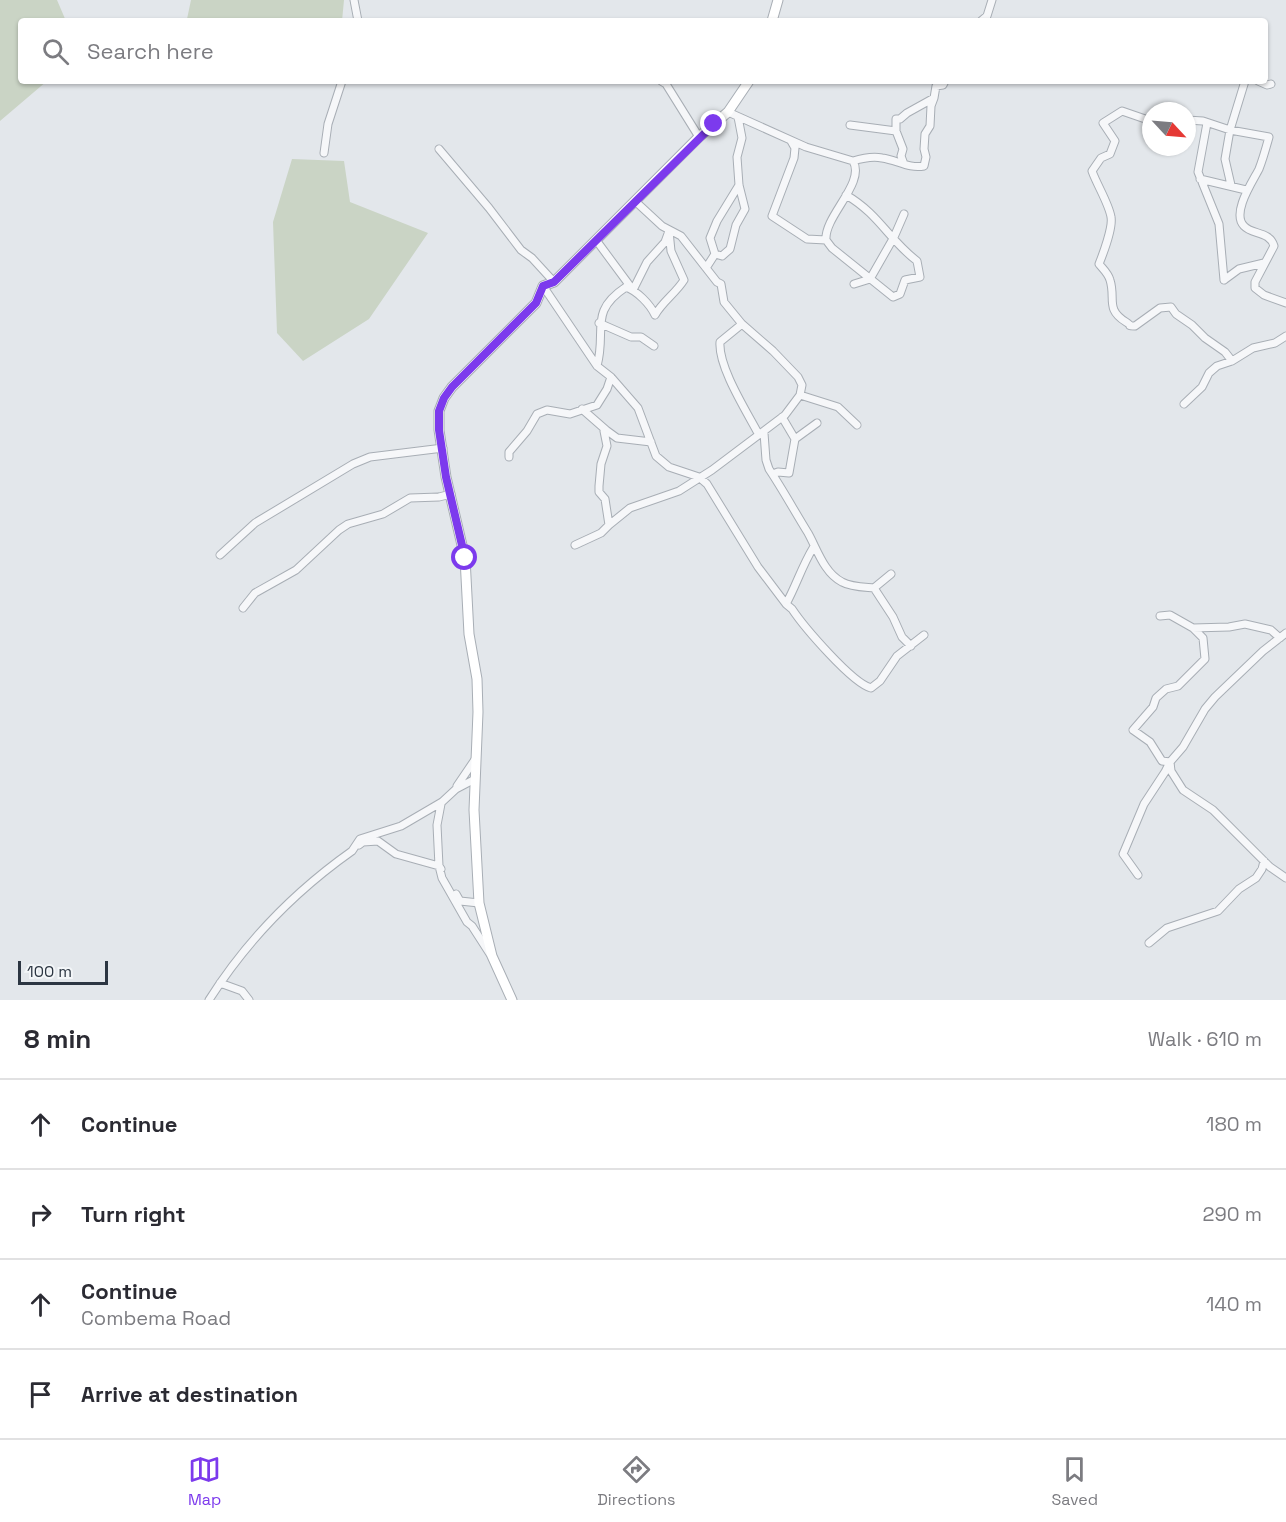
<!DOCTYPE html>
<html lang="en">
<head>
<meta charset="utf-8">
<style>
  :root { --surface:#fff; --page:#f7f7f7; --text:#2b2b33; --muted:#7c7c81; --line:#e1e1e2; --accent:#7c3aed }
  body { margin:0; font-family:"Space Grotesk",sans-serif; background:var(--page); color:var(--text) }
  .compass { position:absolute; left:1142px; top:102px; width:54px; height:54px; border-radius:50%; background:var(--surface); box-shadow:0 2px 4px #0004; rotate:116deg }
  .scale { position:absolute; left:18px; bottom:15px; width:90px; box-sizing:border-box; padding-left:6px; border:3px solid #2c3642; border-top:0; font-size:16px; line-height:21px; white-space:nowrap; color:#2c3642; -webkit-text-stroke:4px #f3f6f8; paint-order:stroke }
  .stop { position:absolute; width:18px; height:18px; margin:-14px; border:4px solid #7c3aed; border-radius:50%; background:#fff }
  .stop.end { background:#7c3aed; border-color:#fff; box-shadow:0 2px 6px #0008 }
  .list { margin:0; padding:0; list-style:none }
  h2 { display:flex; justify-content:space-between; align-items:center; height:78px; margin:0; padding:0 24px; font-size:26px }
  h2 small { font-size:20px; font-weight:400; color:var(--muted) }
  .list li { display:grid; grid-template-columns:39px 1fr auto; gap:18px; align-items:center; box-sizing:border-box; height:90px; padding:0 24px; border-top:2px solid var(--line) }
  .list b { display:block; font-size:22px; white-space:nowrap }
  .list p { margin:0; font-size:20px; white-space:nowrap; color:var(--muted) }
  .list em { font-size:20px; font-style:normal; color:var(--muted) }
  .icon { flex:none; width:33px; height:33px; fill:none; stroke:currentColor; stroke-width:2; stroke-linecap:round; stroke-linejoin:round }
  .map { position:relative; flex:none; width:1286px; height:1000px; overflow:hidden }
  .search { position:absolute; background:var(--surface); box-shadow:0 2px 4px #0004; left:18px; right:18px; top:18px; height:66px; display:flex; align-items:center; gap:15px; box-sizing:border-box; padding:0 21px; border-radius:6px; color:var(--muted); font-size:22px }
  .sheet { height:438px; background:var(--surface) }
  nav { display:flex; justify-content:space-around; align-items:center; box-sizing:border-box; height:84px; border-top:2px solid var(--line); background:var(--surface); font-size:16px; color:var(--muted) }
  nav a { display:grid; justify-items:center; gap:3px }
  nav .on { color:var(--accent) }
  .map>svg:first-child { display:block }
  .green { fill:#cad4c5 }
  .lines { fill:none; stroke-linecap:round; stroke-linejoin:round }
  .street-casing { stroke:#a8aeb5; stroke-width:9 }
  .secondary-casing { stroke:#a8aeb5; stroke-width:11 }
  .street { stroke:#f6f7f9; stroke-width:7 }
  .secondary { stroke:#fff; stroke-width:9 }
  .route { stroke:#7c3aed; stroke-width:8 }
</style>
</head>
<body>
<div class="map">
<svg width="1286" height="1000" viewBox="0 0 1286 1000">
  <rect width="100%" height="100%" fill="#e3e7eb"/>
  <path class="green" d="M0,0H57L66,21H21V81H47L0,121Z
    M191,0H344L342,21H189L187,19Z
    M292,159L344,161L350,202L428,233L369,319L303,361L277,333L273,222Z"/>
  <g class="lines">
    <g class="street-casing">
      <path id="street" d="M354,0L358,21
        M981,21L987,16L992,0
        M661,81L666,84L699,137
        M1258,81L1267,85L1271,84
        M728,112L806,147L853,161C866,183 824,216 826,240L832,248L893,297L900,294L905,280L920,277L917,261C889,240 879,214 846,195
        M1187,120L1203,121L1230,130L1269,137C1266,148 1263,159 1259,169C1253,181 1231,213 1244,226C1252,235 1270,231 1274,246L1255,282V288L1264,295L1286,303
        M1151,121L1122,111L1103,123L1115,141L1110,154L1101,158L1092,171C1097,185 1109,204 1111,217C1113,227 1103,254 1099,264C1103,269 1108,273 1110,280C1116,299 1105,309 1126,322C1134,327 1125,325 1135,326L1160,308L1171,307L1176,314L1192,325L1205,338L1225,352L1232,361
        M1207,123L1198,172L1219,224L1224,280
        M850,125L896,131L903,149L901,156L904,164
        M896,131V119H900L907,113L934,98L936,86L943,85L945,81
        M791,141L795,148L794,158L772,216L807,239L826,240
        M439,149L489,208L521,250L532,258L554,282
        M324,153L328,124L342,81
        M853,161C863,158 872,156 882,158C897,160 909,169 924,166L926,157L924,149L925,134L930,126L931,106L934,98
        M1200,179L1246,190
        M1231,185L1225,159L1230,130L1245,81
        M596,240L633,290L647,262L665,242L669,231L671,251L684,280C676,293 663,301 655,315C650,304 637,291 626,287C588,312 607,330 597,366
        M715,254L722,256L730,249L736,225L745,209L739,185L737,157L742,138L738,117
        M706,268L715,254L710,238L717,221L739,185
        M1224,280L1239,269L1264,263
        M854,284L870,279L894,237L904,214
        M543,286L597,366L611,377L638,408L656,456L669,467L699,477L707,484L758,567L786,604L792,609C804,627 852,683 871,688L880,681L897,656L924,635
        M599,323L631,337H641L654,346
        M742,324L720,342C718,367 747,412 759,435
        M800,395L838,407L857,425
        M1184,404L1202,387L1209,373L1217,366L1232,361L1253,348L1275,343L1286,336
        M582,409L606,430
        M764,433L766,460L769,469C783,490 795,512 808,533C817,549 824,573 842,582C851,587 863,587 874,588L891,574
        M795,439L817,423
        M509,457V452L527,431L537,414L547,410L570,414L597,405L607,389L611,377
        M773,474L778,472L789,473L795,439L782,417
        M609,525L630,508L679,491L712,470L785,415L800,395L802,385L798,377L773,351L742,324L724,302L721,284L717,282L681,236L662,226L635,201
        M575,545L601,533L609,525L605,499L599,492V486L601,464L607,446L604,431L606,430L617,438L651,442
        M220,555L255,523L353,464L370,457L443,448
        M874,588L893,617L902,637L911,646
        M786,604C796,586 802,566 813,548
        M243,608L255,593L296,570L339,530L348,524L383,514L410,498L439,497L451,494
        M1160,616L1170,615L1193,628L1203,638L1205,659L1178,686L1166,689L1156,698L1153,707L1133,730L1150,742L1162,761L1170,762L1171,771L1183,790L1213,810L1270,867L1286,878
        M1193,628L1229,627L1245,624L1271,630L1280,638
        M457,786L476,758
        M441,804L437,825L439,866L442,878L467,922L472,926L490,954
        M359,845L363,842L378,841L396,854L439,866L441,869
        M1138,875L1123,854L1144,804L1165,772L1170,762L1183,747L1205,709L1215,697L1263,651L1286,633
        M456,894L460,901L479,903
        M1149,943L1167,928L1218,911L1239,889L1256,878L1262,869L1264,861
        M220,983L242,991L249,1000
        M209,1000C247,940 294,892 352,851L360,839L401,826L442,802L456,789L475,779"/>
    </g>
    <g class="secondary-casing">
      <path id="secondary" d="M772,21L778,0
        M512,1000L492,956L479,903L474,810L478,712L477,679L469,634L465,558L446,477L439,430V411L444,398L452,387L536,303L543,286L554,282L699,137L728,112L749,81"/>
    </g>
    <use href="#street" class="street"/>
    <use href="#secondary" class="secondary"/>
  </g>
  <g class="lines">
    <path class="route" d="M465,558L446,477L439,430V411L444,398L452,387L536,303L543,286L554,282L714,124"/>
  </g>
</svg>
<svg class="compass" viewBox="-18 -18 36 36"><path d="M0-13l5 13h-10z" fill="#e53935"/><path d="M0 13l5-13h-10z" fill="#7c7c81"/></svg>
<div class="scale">100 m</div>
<div class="stop" style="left:465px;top:558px"></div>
<div class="stop end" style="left:714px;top:124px"></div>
<div class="search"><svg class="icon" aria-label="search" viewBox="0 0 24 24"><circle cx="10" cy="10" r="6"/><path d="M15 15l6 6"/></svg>Search here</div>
</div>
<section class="sheet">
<h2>8 min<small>Walk · 610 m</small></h2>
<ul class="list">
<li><svg class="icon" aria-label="ahead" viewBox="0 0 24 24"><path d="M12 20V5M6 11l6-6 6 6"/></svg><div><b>Continue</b></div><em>180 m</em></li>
<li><svg class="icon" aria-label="right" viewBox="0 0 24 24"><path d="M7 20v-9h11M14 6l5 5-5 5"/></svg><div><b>Turn right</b></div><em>290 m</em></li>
<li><svg class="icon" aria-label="ahead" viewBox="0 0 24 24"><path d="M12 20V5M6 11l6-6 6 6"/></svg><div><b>Continue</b><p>Combema Road</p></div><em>140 m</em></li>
<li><svg class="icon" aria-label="arrive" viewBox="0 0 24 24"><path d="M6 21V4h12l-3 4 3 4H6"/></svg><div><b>Arrive at destination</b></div></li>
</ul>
</section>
<nav>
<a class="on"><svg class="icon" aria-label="map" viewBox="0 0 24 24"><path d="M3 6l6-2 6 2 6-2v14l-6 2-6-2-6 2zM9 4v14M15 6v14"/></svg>Map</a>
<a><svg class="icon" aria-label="directions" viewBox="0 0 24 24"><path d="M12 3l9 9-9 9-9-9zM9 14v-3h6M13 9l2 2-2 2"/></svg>Directions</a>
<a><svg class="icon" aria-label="saved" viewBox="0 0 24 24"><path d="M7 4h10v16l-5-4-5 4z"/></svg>Saved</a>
</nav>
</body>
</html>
